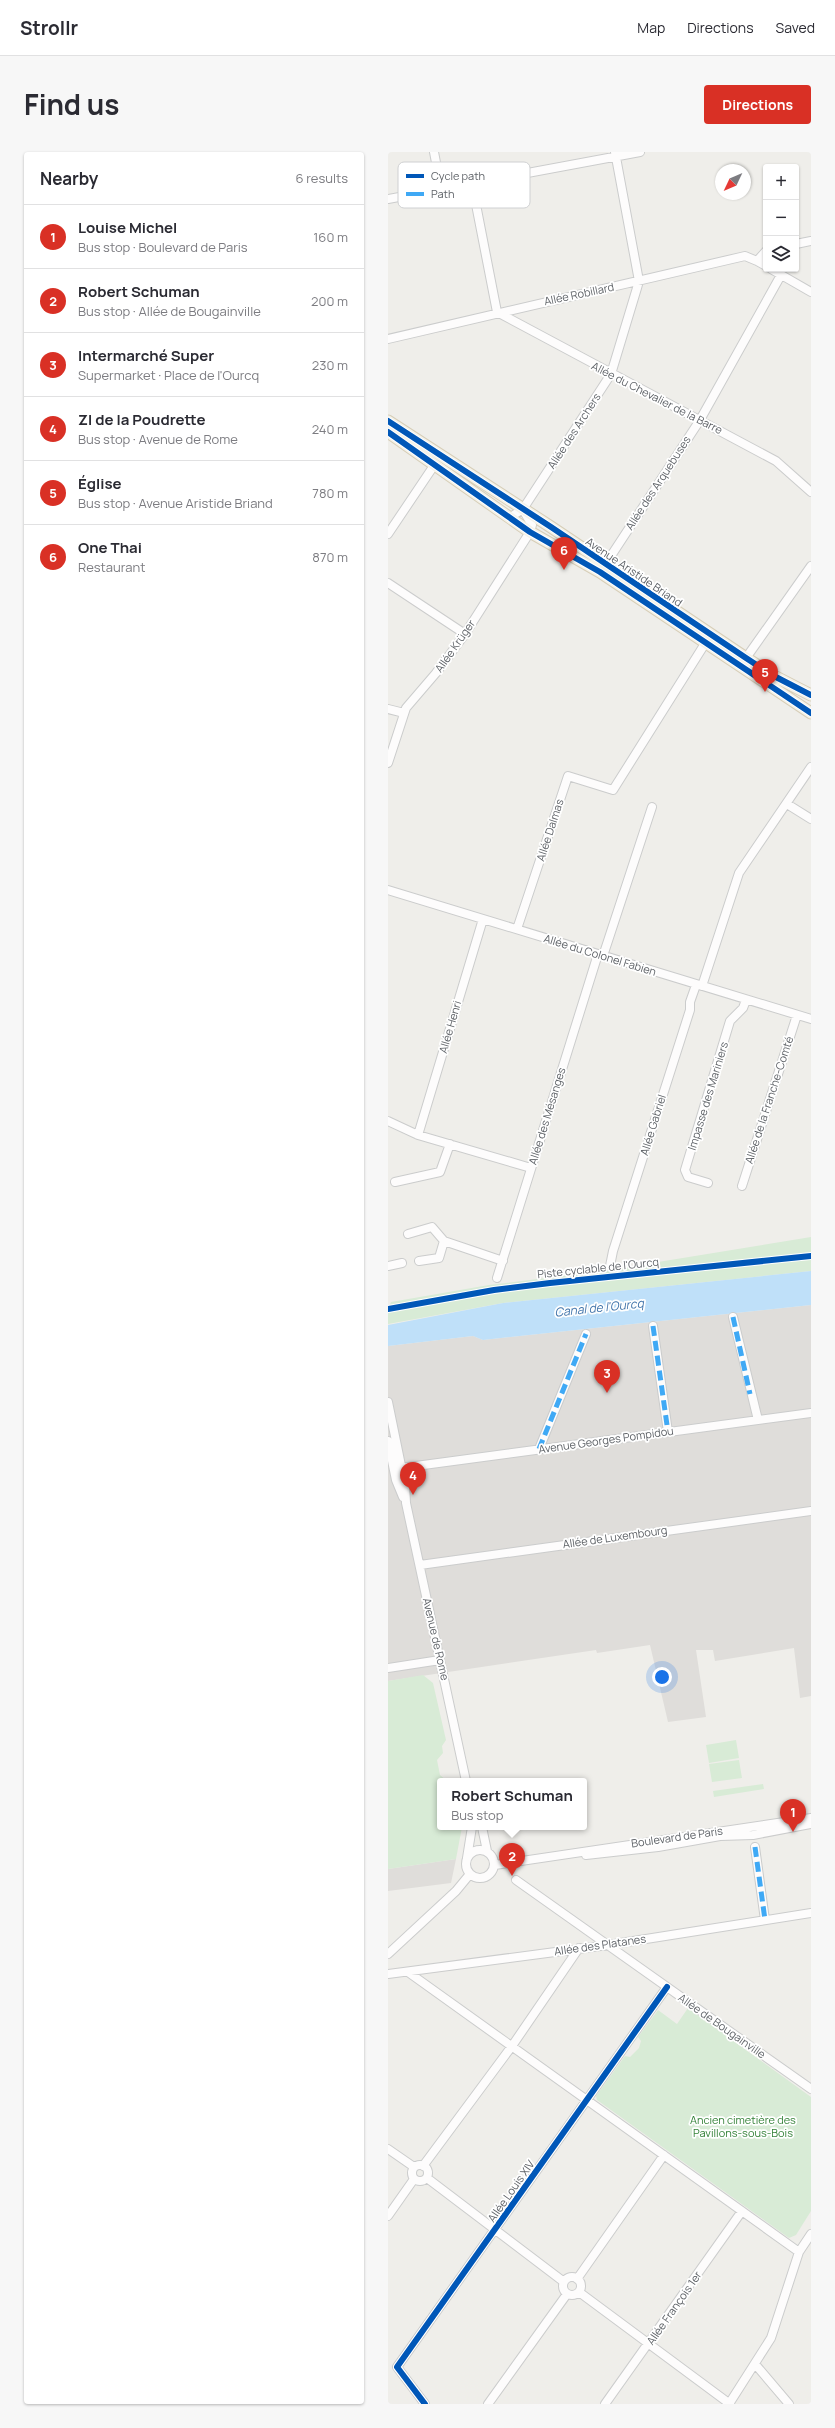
<!DOCTYPE html>
<html lang="en">
<head>
<meta charset="utf-8">
<style>
  :root { --surface:#fff; --page:#f7f7f7; --text:#2b2b33; --muted:#7c7c81; --line:#e1e1e2; --accent:#d93025 }
  body { margin:0; font-family:Manrope,sans-serif; background:var(--page); color:var(--text) }
  .controls { position:absolute; right:12px; top:12px; display:grid; overflow:hidden; border-radius:4px; box-shadow:0 1px 3px #0004 }
  .controls button { width:36px; height:36px; display:grid; place-items:center; padding:0; border:0; border-bottom:1px solid var(--line); background:var(--surface); color:var(--text); font:20px sans-serif }
  .compass { position:absolute; left:327px; top:12px; width:36px; height:36px; border-radius:50%; background:var(--surface); box-shadow:0 1px 3px #0004; rotate:226deg }
  .you { position:absolute; left:274px; top:1525px; width:14px; height:14px; margin:-10px; border:3px solid #fff; border-radius:50%; background:#1a73e8; box-shadow:0 0 0 6px #1a73e833 }
  .badge { display:grid; place-items:center; width:26px; height:26px; border-radius:50%; background:var(--accent); color:#fff; font-size:13px; font-weight:700 }
  .pin { position:absolute; translate:-50% -33px; filter:drop-shadow(0 1px 2px #0008) }
  .pin::after { content:''; position:absolute; top:21px; width:14px; height:12px; background:inherit; clip-path:polygon(0 0,100% 0,50% 100%) }
  .popup { position:absolute; left:49px; top:1626px; width:150px; height:52px; box-sizing:border-box; display:grid; place-content:center; border-radius:4px; background:var(--surface); filter:drop-shadow(0 1px 3px #0005); font-size:13px; white-space:nowrap; color:var(--muted) }
  .popup b { font-size:15px; color:var(--text) }
  .popup::after { content:''; position:absolute; left:50%; top:100%; margin-left:-8px; border:8px solid transparent; border-top-color:var(--surface) }
  .list { margin:0; padding:0; list-style:none }
  h2 { display:flex; justify-content:space-between; align-items:center; height:52px; margin:0; padding:0 16px; font-size:17px }
  h2 small { font-size:13px; font-weight:400; color:var(--muted) }
  .list li { display:grid; grid-template-columns:26px 1fr auto; gap:12px; align-items:center; box-sizing:border-box; height:64px; padding:0 16px; border-top:1px solid var(--line) }
  .list b { display:block; font-size:15px; white-space:nowrap }
  .list p { margin:0; font-size:13px; white-space:nowrap; color:var(--muted) }
  .list em { font-size:13px; font-style:normal; color:var(--muted) }
  .icon { flex:none; width:22px; height:22px; fill:none; stroke:currentColor; stroke-width:2; stroke-linecap:round; stroke-linejoin:round }
  .map { position:relative; flex:none; width:423px; height:2252px; overflow:hidden; border-radius:4px }
  header { display:flex; align-items:center; gap:24px; box-sizing:border-box; height:56px; padding:0 20px; background:var(--surface); border-bottom:1px solid var(--line) }
  header strong { font-size:19px }
  nav { display:flex; gap:22px; margin-inline-start:auto; font-size:14px }
  .intro { display:flex; align-items:center; justify-content:space-between; box-sizing:border-box; height:96px; padding:0 24px }
  h1 { margin:0; font-size:28px }
  .button { padding:10px 18px; border-radius:4px; background:var(--accent); color:#fff; font-size:14px; font-weight:700 }
  main { display:flex; gap:24px; padding:0 24px }
  aside { flex:1; background:var(--surface); border-radius:4px; box-shadow:0 1px 3px #0004 }
  .map>svg:first-child { display:block }
  .industrial { fill:#dfddda }
  .green { fill:#d8ebd6 }
  .water { fill:#bfe0f9 }
  .lines { fill:none; stroke-linecap:round; stroke-linejoin:round }
  .minor-casing { stroke:#cbcccc; stroke-width:10 }
  .major-casing { stroke:#d7ceb8; stroke-width:13 }
  .minor { stroke:#fdfcfc; stroke-width:8 }
  .major { stroke:#f4f2e9; stroke-width:11 }
  .quiet { stroke:#3fa9f5; stroke-width:5; stroke-dasharray:10 5; stroke-linecap:butt }
  .cycleway-casing { stroke:#fff; stroke-width:8 }
  .cycleway { stroke:#0057b8; stroke-width:6 }
  .labels { text-anchor:middle; stroke-width:3.5; stroke-linejoin:round; paint-order:stroke }
  .street-label { font-size:11px; fill:#5f6368; stroke:#fff }
  .park-label { font-size:11px; fill:#348238; stroke:#fff }
  .water-label { font-size:12px; font-style:italic; fill:#4174aa; stroke:#fff }
  .key { fill:#fff; stroke:#cfd0d2; stroke-width:1 }
  .key-label { font-size:11px; fill:#5f6368 }
</style>
</head>
<body>
<header>
<strong>Strollr</strong>
<nav><a>Map</a><a>Directions</a><a>Saved</a></nav>
</header>
<div class="intro"><h1>Find us</h1><a class="button">Directions</a></div>
<main>
<aside>
<h2>Nearby<small>6 results</small></h2>
<ul class="list">
<li><span class="badge">1</span><div><b>Louise Michel</b><p>Bus stop · Boulevard de Paris</p></div><em>160 m</em></li>
<li><span class="badge">2</span><div><b>Robert Schuman</b><p>Bus stop · Allée de Bougainville</p></div><em>200 m</em></li>
<li><span class="badge">3</span><div><b>Intermarché Super</b><p>Supermarket · Place de l'Ourcq</p></div><em>230 m</em></li>
<li><span class="badge">4</span><div><b>ZI de la Poudrette</b><p>Bus stop · Avenue de Rome</p></div><em>240 m</em></li>
<li><span class="badge">5</span><div><b>Église</b><p>Bus stop · Avenue Aristide Briand</p></div><em>780 m</em></li>
<li><span class="badge">6</span><div><b>One Thai</b><p>Restaurant</p></div><em>870 m</em></li>
</ul>
</aside>
<div class="map">
<svg width="423" height="2252" viewBox="0 0 423 2252">
  <rect width="100%" height="100%" fill="#efeeea"/>
  <path class="industrial" d="M423,1153V1544L412,1546L406,1496L327,1509L325,1498H308L318,1565L280,1570L262,1493L209,1501L208,1498L0,1529V1194L85,1184L95,1188Z
    M68,1707L63,1731L0,1739V1717Z"/>
  <path class="green" d="M423,1085V1119L115,1151L0,1172V1157L3,1150L101,1133L221,1118Z
    M35,1523L45,1531L58,1588L54,1594L55,1601L49,1608L52,1623L59,1629H52V1675H74L68,1707L0,1717V1529Z
    M348,1588L351,1606L321,1611L318,1593Z
    M351,1608L354,1626L324,1630L321,1612Z
    M375,1632L376,1637L326,1645L325,1639Z
    M300,1856L423,1945V2059L408,2083L401,2086L209,1948L208,1944L237,1904L242,1905L251,1896L253,1889L250,1885L270,1858L289,1872Z"/>
  <path class="water" d="M423,1119V1153L95,1188L85,1184L0,1194V1173L115,1151Z"/>
  <g class="lines">
    <g class="minor-casing">
      <path id="minor" d="M46,0L53,37
        M84,32L109,160L388,309L423,340
        M0,47L252,0
        M408,92L423,89
        M369,109L378,114
        M383,117L423,140
        M0,187L357,104L369,109L378,99
        M121,366L135,357L223,222L249,136L251,129L227,0
        M0,382L47,312
        M217,413L312,268L393,123
        M0,431L77,482
        M358,506L423,414
        M0,557L16,561
        M0,611L18,556L48,521L77,482L142,380L144,373L135,358
        M399,652L423,667
        M0,738L423,867
        M129,777L180,624L225,638L318,490
        M215,804L264,655
        M314,834L351,721L423,615
        M0,969L30,983L143,1016
        M30,983L95,767
        M7,1030L52,1020L62,992
        M320,1031L300,1025L297,1018L342,869L355,856L358,848
        M354,1034L409,863
        M20,1082L44,1075L56,1089L51,1106L31,1109
        M56,1089L115,1109
        M0,1114L14,1111
        M222,1114L225,1099L302,858V850L308,833
        M109,1126L210,802
        M345,1165L370,1268
        M265,1174L280,1280
        M0,1250L17,1333L18,1351L78,1629
        M0,1289L8,1328L15,1345
        M151,1297L198,1182
        M13,1316L423,1261
        M32,1413L423,1359
        M0,1516L52,1508
        M94,1675L99,1699
        M367,1695L377,1768
        M78 1712a14 14 0 1 1 28 0a14 14 0 1 1-28 0Z
        M198,1703L270,1695L332,1684L365,1683L423,1672
        M79,1706L84,1675
        M107,1713L423,1666
        M128,1728L423,1937
        M0,1802L68,1739L82,1722
        M20,1820L411,2100
        M0,1822L220,1793L423,1761
        M0,1997L26,2015
        M24 2021a8 8 0 1 1 16 0a8 8 0 1 1-16 0Z
        M35,2014L124,1894L191,1796
        M39,2026L176,2130
        M0,2064L26,2027
        M175 2134a9 9 0 1 1 18 0a9 9 0 1 1-18 0Z
        M189,2127L276,2003
        M191,2140L342,2252
        M367,2212L401,2252
        M37,2252L9,2215L279,1835
        M100,2252L179,2142
        M217,2252L354,2059
        M341,2252L383,2186L411,2100L423,2082"/>
    </g>
    <g class="major-casing">
      <path id="major" d="M0,269L163,375L358,506L384,523L423,543
        M0,280L142,380L212,420L423,561"/>
    </g>
    <use href="#minor" class="minor"/>
    <use href="#major" class="major"/>
    <path class="quiet" d="M345,1165L362,1242
      M265,1174L280,1280
      M151,1297L198,1182
      M367,1695L377,1768"/>
    <g class="cycleway-casing">
      <path id="cycleway" d="M0,269L163,375L358,506L384,523L423,543
        M0,280L142,380L212,420L423,561
        M0,1157L106,1138L162,1131L423,1104
        M37,2252L9,2215L279,1835"/>
    </g>
    <use href="#cycleway" class="cycleway"/>
  </g>
  <g class="labels">
    <g class="street-label">
      <text transform="translate(191 142) rotate(-12)" y="4">Allée Robillard</text>
      <text transform="translate(269 246) rotate(27)" y="4">Allée du Chevalier de la Barre</text>
      <text transform="translate(186 279) rotate(-57)" y="4">Allée des Archers</text>
      <text transform="translate(270 331) rotate(-57)" y="4">Allée des Arquebuses</text>
      <text transform="translate(246 420) rotate(34)" y="4">Avenue Aristide Briand</text>
      <text transform="translate(67 494) rotate(-55)" y="4">Allée Krüger</text>
      <text transform="translate(162 678) rotate(-72)" y="4">Allée Dalmas</text>
      <text transform="translate(212 803) rotate(17)" y="4">Allée du Colonel Fabien</text>
      <text transform="translate(62 875) rotate(-74)" y="4">Allée Henri</text>
      <text transform="translate(320 944) rotate(-73)" y="4">Impasse des Mariniers</text>
      <text transform="translate(381 948) rotate(-72)" y="4">Allée de la Franche-Comté</text>
      <text transform="translate(159 964) rotate(-73)" y="4">Allée des Mésanges</text>
      <text transform="translate(265 973) rotate(-73)" y="4">Allée Gabriel</text>
      <text transform="translate(210 1116) rotate(-6)" y="4">Piste cyclable de l'Ourcq</text>
      <text transform="translate(218 1288) rotate(-8)" y="4">Avenue Georges Pompidou</text>
      <text transform="translate(227 1385) rotate(-8)" y="4">Allée de Luxembourg</text>
      <text transform="translate(48 1487) rotate(77)" y="4">Avenue de Rome</text>
      <text transform="translate(289 1685) rotate(-8)" y="4">Boulevard de Paris</text>
      <text transform="translate(212 1793) rotate(-8)" y="4">Allée des Platanes</text>
      <text transform="translate(334 1874) rotate(35)" y="4">Allée de Bougainville</text>
      <text transform="translate(123 2039) rotate(-55)" y="4">Allée Louis XIV</text>
      <text transform="translate(286 2156) rotate(-55)" y="4">Allée François 1er</text>
    </g>
    <g class="park-label">
      <text x="355" y="1972">Ancien cimetière des<tspan x="355" dy="13">Pavillons-sous-Bois</tspan></text>
    </g>
    <g class="water-label">
      <text transform="translate(211 1156) rotate(-6)" y="4">Canal de l'Ourcq</text>
    </g>
  </g>
  <rect x="10" y="10" width="132" height="46" rx="6" class="key"/>
  <rect x="18" y="22" width="18" height="4" fill="#0057b8"/>
  <rect x="18" y="40" width="18" height="4" fill="#3fa9f5"/>
  <g class="key-label">
    <text x="43" y="28">Cycle path</text>
    <text x="43" y="46">Path</text>
  </g>
</svg>
<div class="controls">
<button>+</button>
<button>−</button>
<button><svg class="icon" aria-label="layers" viewBox="0 0 24 24"><path d="M12 4l9 5-9 5-9-5zM3 14l9 5 9-5"/></svg></button>
</div>
<svg class="compass" viewBox="-18 -18 36 36"><path d="M0-13l5 13h-10z" fill="#e53935"/><path d="M0 13l5-13h-10z" fill="#7c7c81"/></svg>
<div class="you"></div>
<div class="pin badge" style="left:405px;top:1680px">1</div>
<div class="pin badge" style="left:124px;top:1724px">2</div>
<div class="popup"><b>Robert Schuman</b>Bus stop</div>
<div class="pin badge" style="left:219px;top:1241px">3</div>
<div class="pin badge" style="left:25px;top:1343px">4</div>
<div class="pin badge" style="left:377px;top:540px">5</div>
<div class="pin badge" style="left:176px;top:418px">6</div>
</div>
</main>
</body>
</html>
